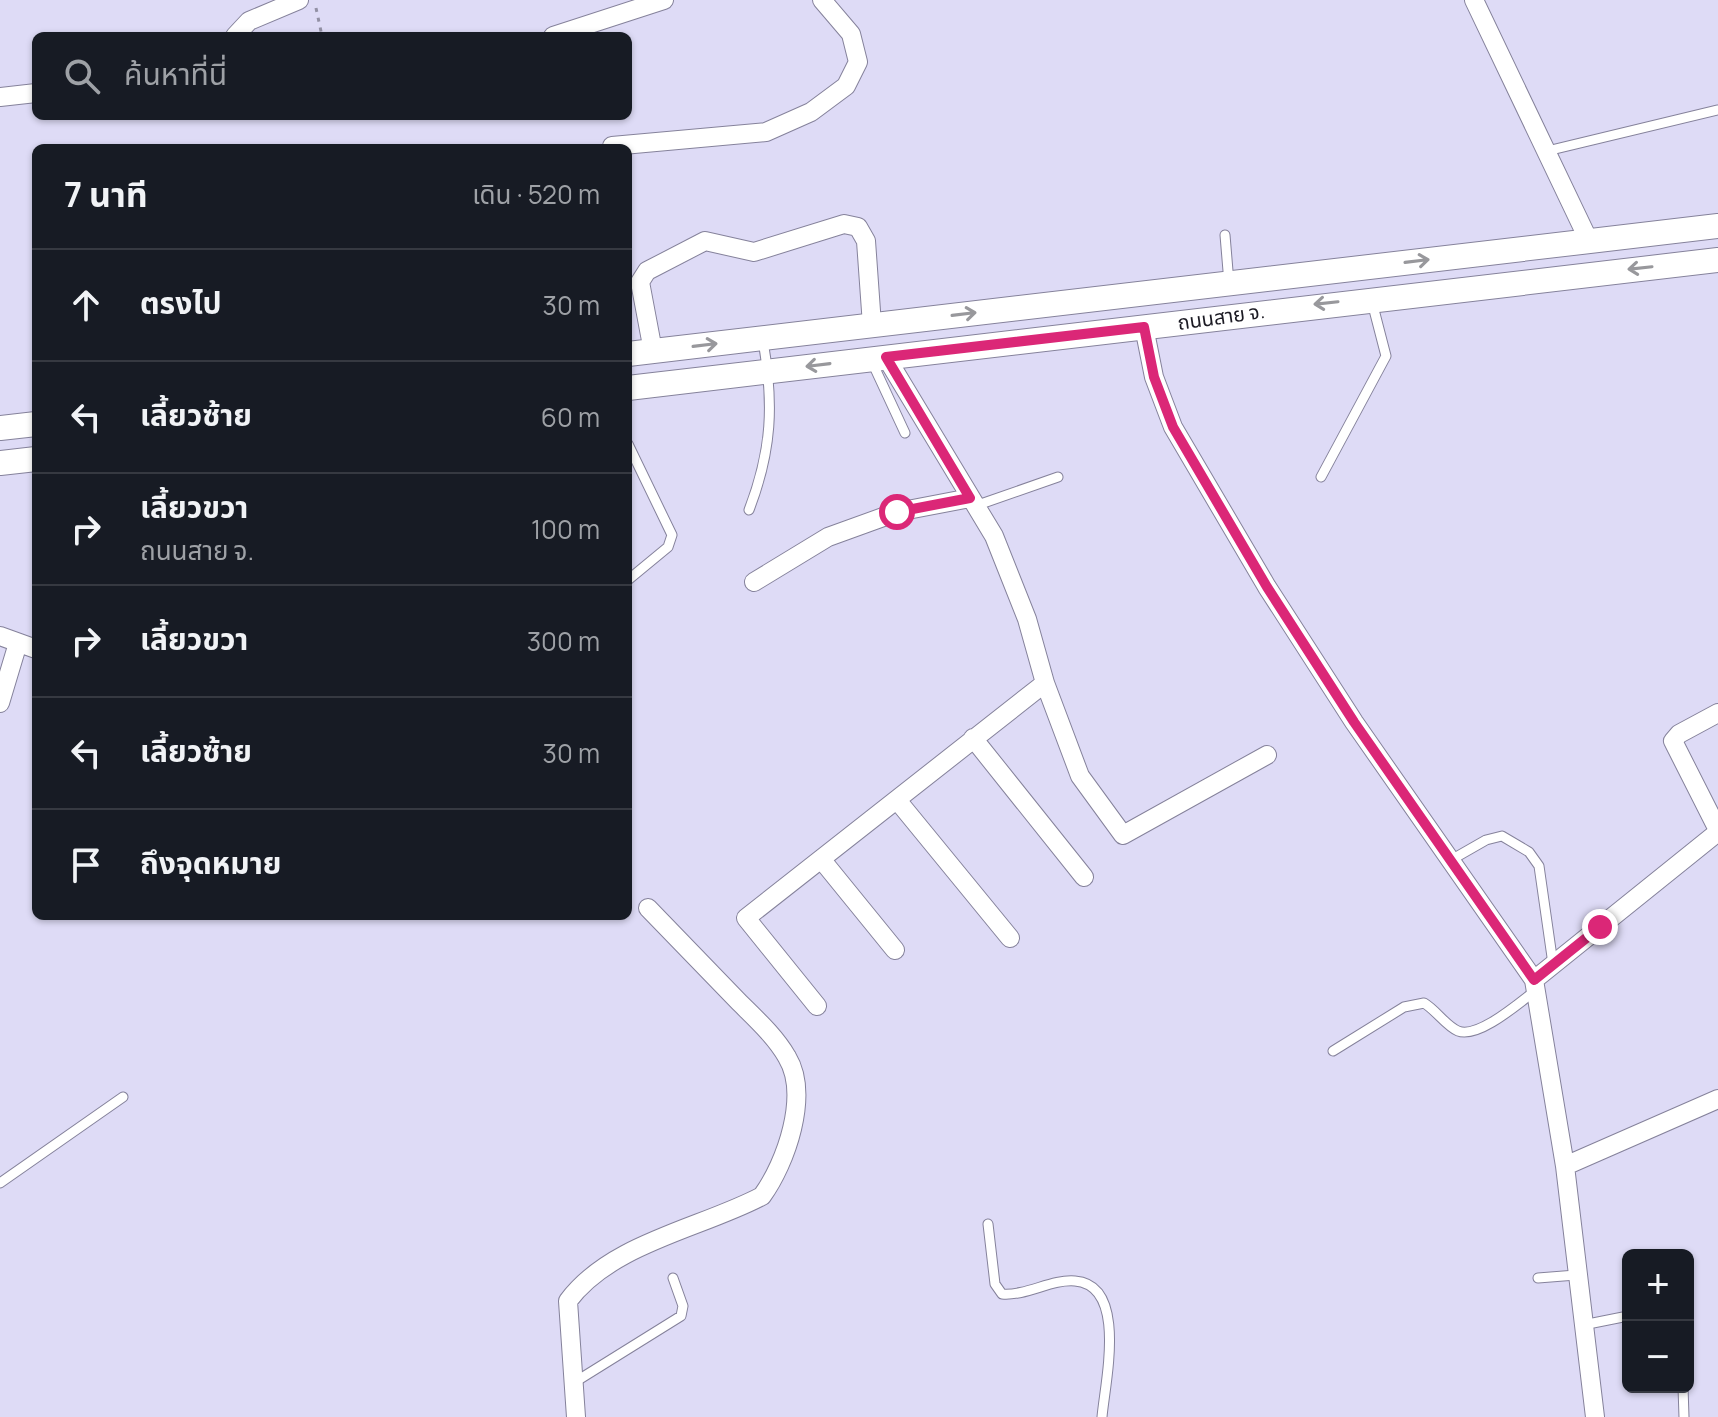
<!DOCTYPE html>
<html lang="th">
<head>
<meta charset="utf-8">
<style>
  :root { --surface:#171b24; --page:#20242c; --text:#f1f3f6; --muted:#9ea1a6; --line:#363941 }
  body { margin:0; font-family:Manrope,"Noto Sans Thai",sans-serif; background:var(--page); color:var(--text) }
  .controls { position:absolute; right:24px; bottom:24px; display:grid; overflow:hidden; border-radius:12px; box-shadow:0 2px 6px #0004 }
  .controls button { width:72px; height:72px; display:grid; place-items:center; padding:0; border:0; border-bottom:2px solid var(--line); background:var(--surface); color:var(--text); font:40px sans-serif }
  .stop { position:absolute; width:24px; height:24px; margin:-18px; border:6px solid #db2777; border-radius:50%; background:#fff }
  .stop.end { background:#db2777; border-color:#fff; box-shadow:0 2px 8px #0008 }
  .list { margin:0; padding:0; list-style:none }
  h2 { display:flex; justify-content:space-between; align-items:center; height:104px; margin:0; padding:0 32px; font-size:34px }
  h2 small { font-size:26px; font-weight:400; color:var(--muted) }
  .list li { display:grid; grid-template-columns:52px 1fr auto; gap:24px; align-items:center; box-sizing:border-box; height:112px; padding:0 32px; border-top:2px solid var(--line) }
  .list b { display:block; font-size:30px; white-space:nowrap }
  .list p { margin:0; font-size:26px; white-space:nowrap; color:var(--muted) }
  .list em { font-size:26px; font-style:normal; color:var(--muted) }
  .icon { flex:none; width:44px; height:44px; fill:none; stroke:currentColor; stroke-width:2; stroke-linecap:round; stroke-linejoin:round }
  .map { position:relative; flex:none; width:1718px; height:1417px; overflow:hidden }
  .search { position:absolute; background:var(--surface); box-shadow:0 2px 6px #0004; left:32px; top:32px; width:600px; height:88px; display:flex; align-items:center; gap:20px; box-sizing:border-box; padding:0 28px; border-radius:12px; color:var(--muted); font-size:30px }
  .panel { position:absolute; background:var(--surface); box-shadow:0 2px 6px #0004; left:32px; top:144px; width:600px; height:776px; border-radius:12px }
  .map>svg:first-child { display:block }
  .lines { fill:none; stroke-linecap:round; stroke-linejoin:round }
  .service-casing { stroke:#85829b; stroke-width:11 }
  .minor-casing { stroke:#85829b; stroke-width:20 }
  .secondary-casing { stroke:#85829b; stroke-width:26 }
  .path { stroke:#9290a4; stroke-width:3; stroke-dasharray:4 6; stroke-linecap:butt }
  .service { stroke:#fff; stroke-width:9 }
  .minor { stroke:#fff; stroke-width:18 }
  .secondary { stroke:#fff; stroke-width:24 }
  .oneway { stroke:#98989c }
  .route { stroke:#db2777; stroke-width:10 }
  .labels { text-anchor:middle; stroke-width:6; stroke-linejoin:round; paint-order:stroke }
  .street-label { font-size:20px; fill:#1b1a23; stroke:#fff }
</style>
</head>
<body>
<div class="map">
<svg width="1718" height="1417" viewBox="0 0 1718 1417">
  <rect width="100%" height="100%" fill="#dedbf6"/>
  <g class="lines">
    <g class="service-casing">
      <path id="service" d="M1547,151L1717,110
        M1225,235L1229,283
        M872,362L905,433
        M628,444L672,535L668,547L628,580
        M1321,477L1386,356L1372,302
        M975,506L1058,477
        M749,510C772,450 774,404 763,341
        M1451,860L1486,840L1502,836L1529,852L1539,866L1553,964
        M1333,1051L1404,1007L1424,1003C1436,1010 1446,1026 1458,1031C1478,1039 1519,1003 1535,991
        M0,1183L123,1097
        M988,1224L995,1284L1002,1294C1027,1296 1051,1279 1075,1281C1128,1285 1105,1382 1102,1417
        M1538,1278L1576,1275
        M1583,1325L1628,1316
        M575,1382L681,1316L683,1306L673,1278
        M1683,1387L1684,1417"/>
    </g>
    <g class="minor-casing">
      <path id="minor" d="M1474,0L1589,241
        M235,36L249,21L299,0
        M553,36L664,0
        M0,97L36,93
        M612,146L766,132L811,112L846,86L858,62L851,34L822,0
        M1144,327L1154,377L1173,427L1267,587L1354,722L1534,980L1565,1166L1595,1417
        M653,351L640,282L647,271L705,241L754,252L844,224L858,227L866,241L872,325
        M886,357L994,536L1027,619L1045,683L1080,776L1123,835L1267,755
        M754,582L828,537L897,512L970,498
        M0,636L36,649
        M0,703L18,643
        M1718,713L1679,734L1673,741L1718,830
        M973,738L1084,877
        M897,800L1010,938
        M821,859L895,950
        M1534,980L1718,832
        M817,1006L746,918L1045,683
        M1565,1166L1718,1099
        M576,1417L568,1301C611,1243 702,1228 762,1196C786,1163 810,1095 787,1057C775,1036 755,1018 738,1001C708,970 678,939 648,908"/>
    </g>
    <g class="secondary-casing">
      <path id="secondary" d="M628,354L1718,226
        M628,388C991,345 1354,300 1718,260
        M0,428L36,424
        M0,463L36,459"/>
    </g>
    <path class="path" d="M316,8L322,36"/>
    <use href="#service" class="service"/>
    <use href="#minor" class="minor"/>
    <use href="#secondary" class="secondary"/>
  </g>
  <defs><path id="oneway-shaft" d="M-6 0H5M1.5-3L5.5 0L1.5 3" fill="none" stroke-width="1.6" stroke-linecap="round" stroke-linejoin="round" transform="scale(2)"/></defs>
  <g class="oneway">
    <use href="#oneway-shaft" transform="translate(1417 261) rotate(-7)"/>
    <use href="#oneway-shaft" transform="translate(1640 268) rotate(174)"/>
    <use href="#oneway-shaft" transform="translate(1326 303) rotate(174)"/>
    <use href="#oneway-shaft" transform="translate(964 314) rotate(-7)"/>
    <use href="#oneway-shaft" transform="translate(705 345) rotate(-7)"/>
    <use href="#oneway-shaft" transform="translate(818 365) rotate(173)"/>
  </g>
  <g class="lines">
    <path class="route" d="M897,512L970,498L886,357L1144,327L1154,377L1173,427L1267,587L1354,722L1534,980L1600,927"/>
  </g>
  <g class="labels">
    <g class="street-label">
      <text transform="translate(1221 317) rotate(-8)" y="7">ถนนสาย จ.</text>
    </g>
  </g>
</svg>
<div class="controls">
<button>+</button>
<button>−</button>
</div>
<div class="stop" style="left:897px;top:512px"></div>
<div class="stop end" style="left:1600px;top:927px"></div>
<div class="search"><svg class="icon" aria-label="search" viewBox="0 0 24 24"><circle cx="10" cy="10" r="6"/><path d="M15 15l6 6"/></svg>ค้นหาที่นี่</div>
<section class="panel">
<h2>7 นาที<small>เดิน · 520 m</small></h2>
<ul class="list">
<li><svg class="icon" aria-label="ahead" viewBox="0 0 24 24"><path d="M12 20V5M6 11l6-6 6 6"/></svg><div><b>ตรงไป</b></div><em>30 m</em></li>
<li><svg class="icon" aria-label="left" viewBox="0 0 24 24"><path d="M17 20v-9H6M10 6l-5 5 5 5"/></svg><div><b>เลี้ยวซ้าย</b></div><em>60 m</em></li>
<li><svg class="icon" aria-label="right" viewBox="0 0 24 24"><path d="M7 20v-9h11M14 6l5 5-5 5"/></svg><div><b>เลี้ยวขวา</b><p>ถนนสาย จ.</p></div><em>100 m</em></li>
<li><svg class="icon" aria-label="right" viewBox="0 0 24 24"><path d="M7 20v-9h11M14 6l5 5-5 5"/></svg><div><b>เลี้ยวขวา</b></div><em>300 m</em></li>
<li><svg class="icon" aria-label="left" viewBox="0 0 24 24"><path d="M17 20v-9H6M10 6l-5 5 5 5"/></svg><div><b>เลี้ยวซ้าย</b></div><em>30 m</em></li>
<li><svg class="icon" aria-label="arrive" viewBox="0 0 24 24"><path d="M6 21V4h12l-3 4 3 4H6"/></svg><div><b>ถึงจุดหมาย</b></div></li>
</ul>
</section>
</div>
</body>
</html>
